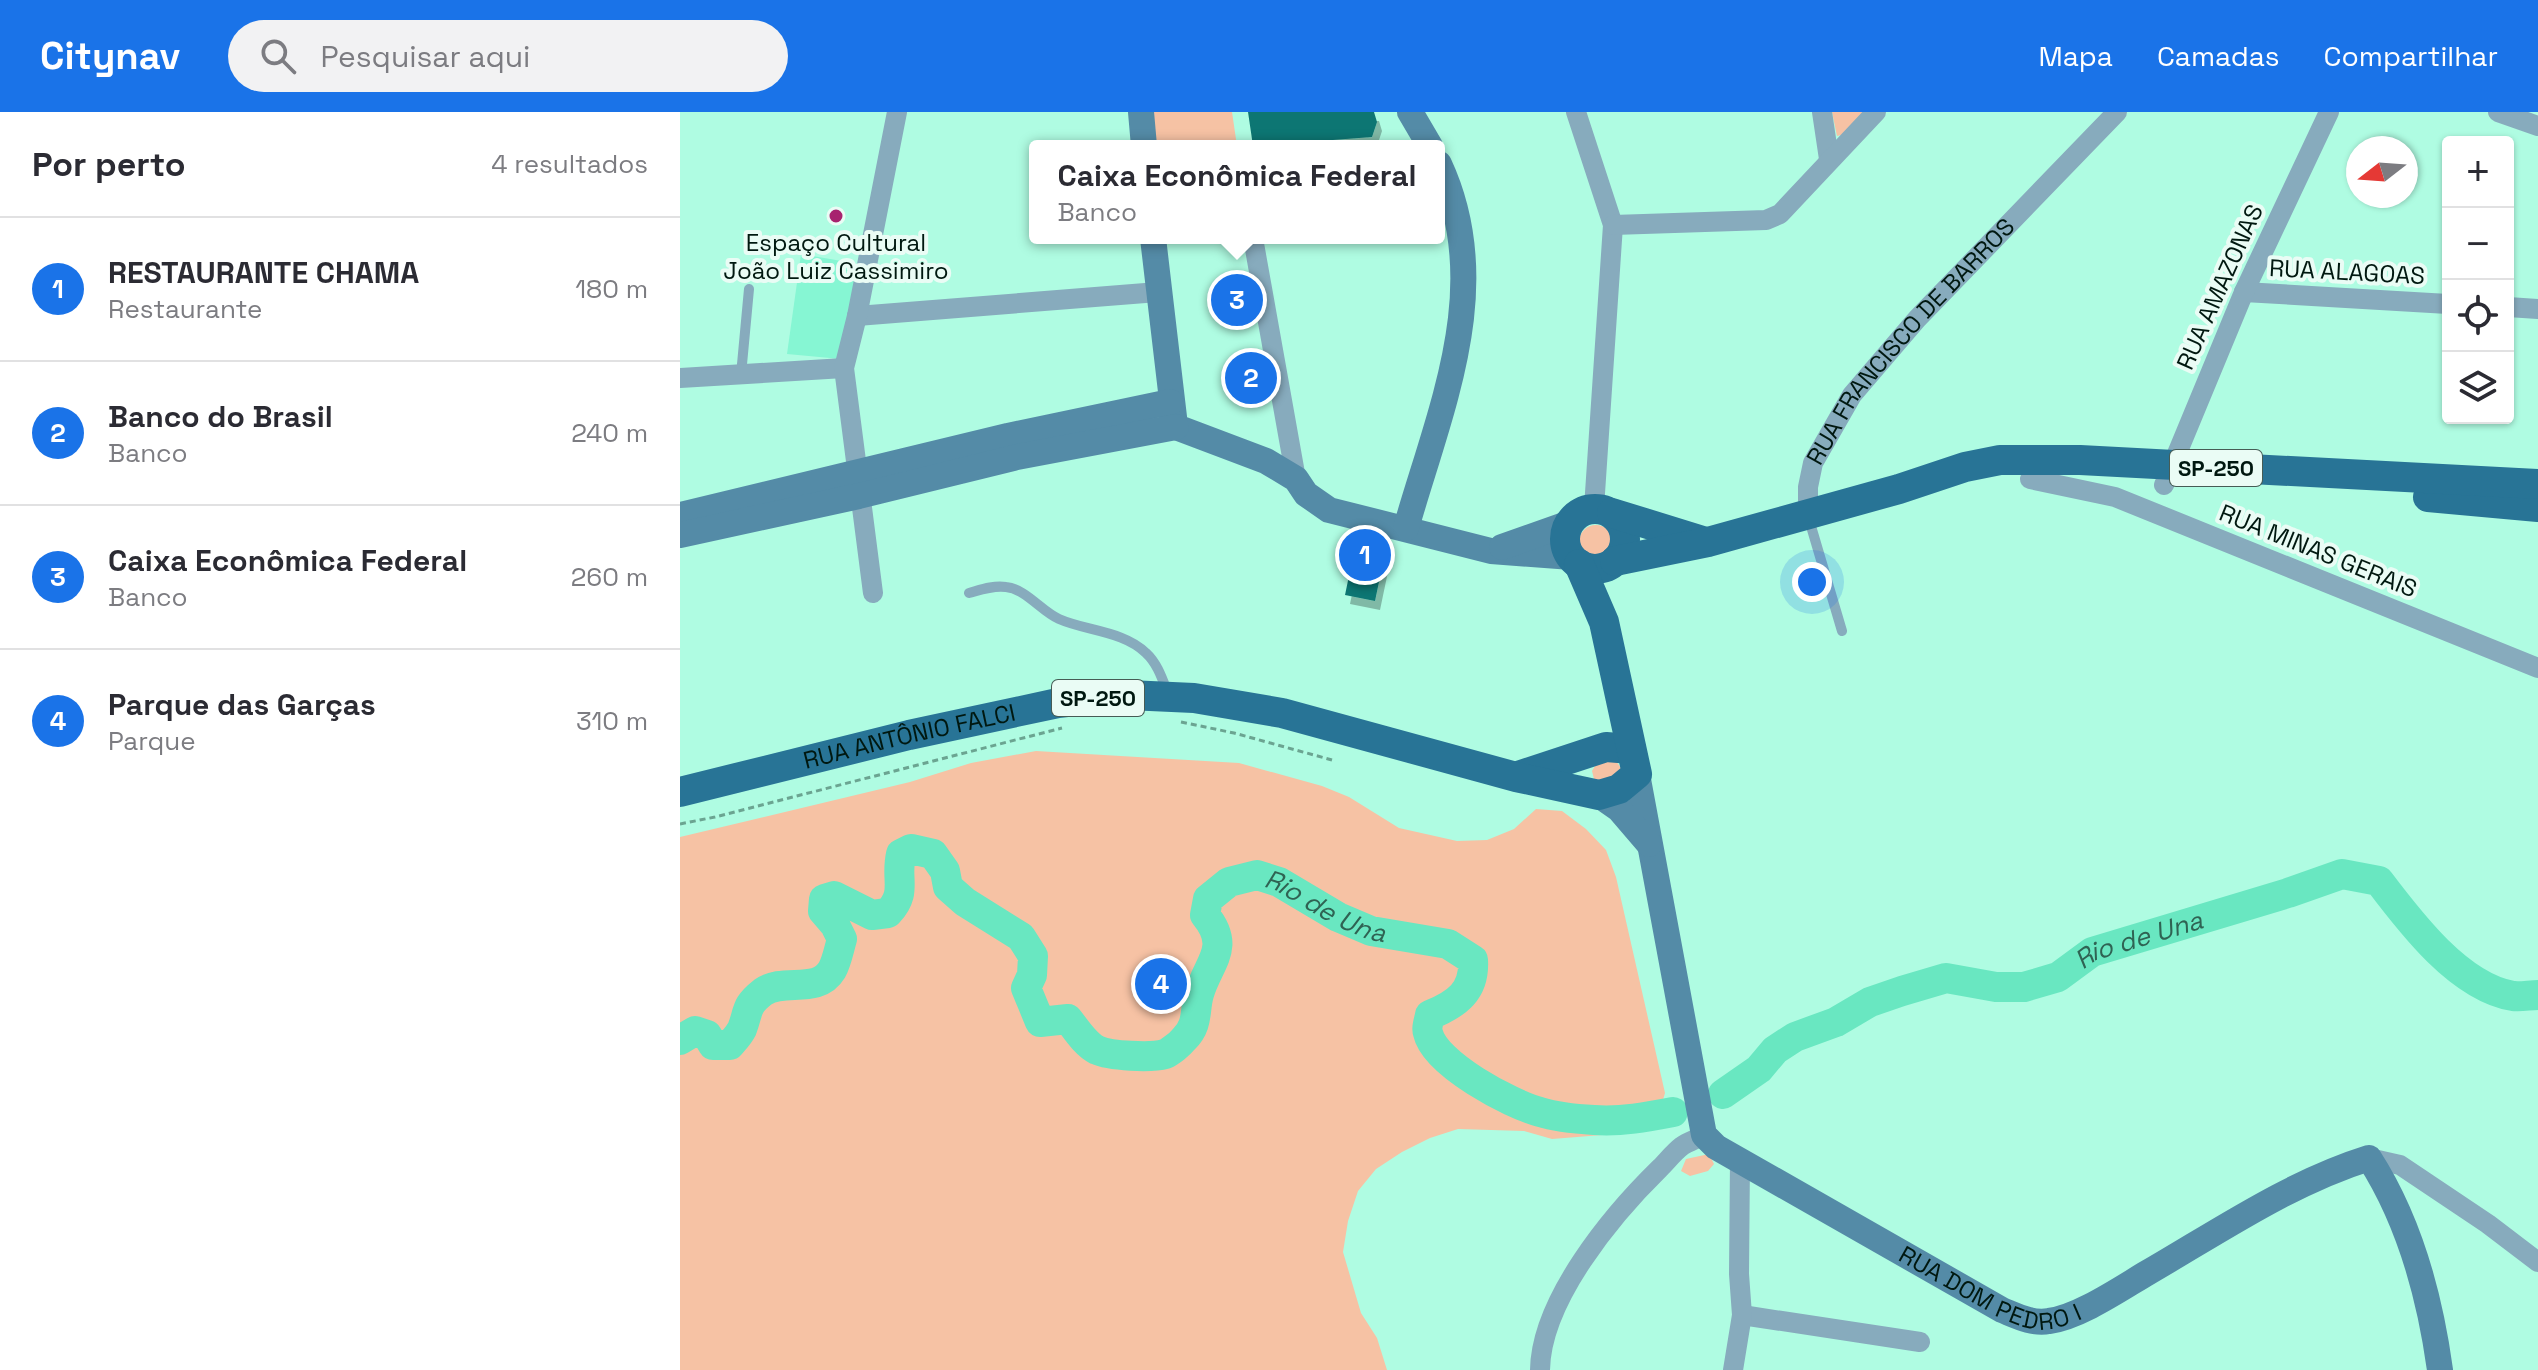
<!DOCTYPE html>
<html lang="pt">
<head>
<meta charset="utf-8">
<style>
  :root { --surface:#fff; --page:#f2f2f3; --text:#2b2b33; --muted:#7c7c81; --line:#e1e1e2; --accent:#1a73e8 }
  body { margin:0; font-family:"Space Grotesk",sans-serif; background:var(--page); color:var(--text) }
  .controls { position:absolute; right:24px; top:24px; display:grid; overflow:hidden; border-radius:8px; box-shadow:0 2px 6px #0004 }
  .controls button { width:72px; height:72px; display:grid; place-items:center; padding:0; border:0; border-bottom:2px solid var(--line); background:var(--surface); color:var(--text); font:40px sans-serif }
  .compass { position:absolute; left:1666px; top:24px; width:72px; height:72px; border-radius:50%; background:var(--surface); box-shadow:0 2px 6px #0004; rotate:253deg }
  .you { position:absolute; left:1132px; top:470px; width:28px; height:28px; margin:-20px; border:6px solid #fff; border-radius:50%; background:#1a73e8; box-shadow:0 0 0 12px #1a73e833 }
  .badge { display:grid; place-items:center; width:52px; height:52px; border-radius:50%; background:var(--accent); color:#fff; font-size:26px; font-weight:700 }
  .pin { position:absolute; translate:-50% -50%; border:4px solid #fff; box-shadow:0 2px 8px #0006 }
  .popup { position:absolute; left:349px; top:28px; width:416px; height:104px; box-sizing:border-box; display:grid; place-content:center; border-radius:8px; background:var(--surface); filter:drop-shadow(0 2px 6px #0005); font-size:26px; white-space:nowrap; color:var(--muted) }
  .popup b { font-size:30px; color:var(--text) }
  .popup::after { content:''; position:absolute; left:50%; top:100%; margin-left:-16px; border:16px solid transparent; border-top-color:var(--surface) }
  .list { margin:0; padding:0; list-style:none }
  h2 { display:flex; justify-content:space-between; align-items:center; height:104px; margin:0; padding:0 32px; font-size:34px }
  h2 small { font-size:26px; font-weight:400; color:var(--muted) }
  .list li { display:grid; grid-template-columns:52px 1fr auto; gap:24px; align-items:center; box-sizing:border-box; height:144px; padding:0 32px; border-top:2px solid var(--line) }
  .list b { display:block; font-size:30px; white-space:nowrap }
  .list p { margin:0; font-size:26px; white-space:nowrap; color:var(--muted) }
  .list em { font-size:26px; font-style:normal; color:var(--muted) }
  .icon { flex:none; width:44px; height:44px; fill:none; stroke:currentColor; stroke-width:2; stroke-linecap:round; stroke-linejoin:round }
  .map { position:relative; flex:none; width:1858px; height:1258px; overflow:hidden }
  header { display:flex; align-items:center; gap:48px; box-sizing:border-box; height:112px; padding:0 40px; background:var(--accent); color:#fff }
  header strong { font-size:38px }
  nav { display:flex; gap:44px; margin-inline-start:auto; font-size:28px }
  .search { width:560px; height:72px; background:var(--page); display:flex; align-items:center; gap:20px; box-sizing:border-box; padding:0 28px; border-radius:44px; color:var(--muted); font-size:30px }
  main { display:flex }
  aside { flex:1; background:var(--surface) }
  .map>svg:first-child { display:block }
  .built { fill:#86f6d3 }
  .green { fill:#f6c2a4 }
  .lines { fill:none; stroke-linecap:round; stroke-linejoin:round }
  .river { stroke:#69e7c1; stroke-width:30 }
  .building { fill:#117673; filter:url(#shadow) }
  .path { stroke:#6ba491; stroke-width:3; stroke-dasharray:6 4; stroke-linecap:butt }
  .lane { stroke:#87abbd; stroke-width:10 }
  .street { stroke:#87abbd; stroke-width:20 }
  .secondary { stroke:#548ba7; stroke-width:26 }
  .primary { stroke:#287496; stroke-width:30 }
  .poi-dot { fill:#a7236f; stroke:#eafcf5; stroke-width:3 }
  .labels { text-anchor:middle; stroke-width:8; stroke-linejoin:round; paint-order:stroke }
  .shield { fill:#eafcf5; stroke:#465c55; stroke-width:2 }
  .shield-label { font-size:22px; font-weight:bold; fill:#001810 }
  .poi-label { font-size:24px; fill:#001810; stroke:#eafcf5 }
  .street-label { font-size:24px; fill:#001810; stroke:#eafcf5 }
  .water-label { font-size:26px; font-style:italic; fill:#2f6353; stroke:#eafcf5 }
</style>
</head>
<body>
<header>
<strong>Citynav</strong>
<div class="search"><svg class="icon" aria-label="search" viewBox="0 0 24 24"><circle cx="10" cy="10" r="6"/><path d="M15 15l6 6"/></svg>Pesquisar aqui</div>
<nav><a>Mapa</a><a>Camadas</a><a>Compartilhar</a></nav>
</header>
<main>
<aside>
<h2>Por perto<small>4 resultados</small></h2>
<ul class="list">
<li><span class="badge">1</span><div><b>RESTAURANTE CHAMA</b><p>Restaurante</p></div><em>180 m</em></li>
<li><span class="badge">2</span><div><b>Banco do Brasil</b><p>Banco</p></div><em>240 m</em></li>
<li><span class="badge">3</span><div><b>Caixa Econômica Federal</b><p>Banco</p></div><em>260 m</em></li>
<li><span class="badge">4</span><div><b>Parque das Garças</b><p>Parque</p></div><em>310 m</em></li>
</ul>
</aside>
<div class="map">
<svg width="1858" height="1258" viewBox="0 0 1858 1258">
  <defs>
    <filter id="shadow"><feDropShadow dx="5" dy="9" stdDeviation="0" flood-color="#0004"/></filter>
  </defs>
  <rect width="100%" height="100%" fill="#affce2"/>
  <path class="built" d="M121,142L179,152L161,247L107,242Z"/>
  <path class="green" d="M466,0H552L557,34H470Z
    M1152,0H1187L1165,22L1157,24Z
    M899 430a17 17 0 1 1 34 0a17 17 0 1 1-34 0Z
    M356,639L559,651L642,674L669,685L719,716L777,729L807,728L834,717L856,697L882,699L906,717L926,738L936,765L985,981L975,1015L947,1021L872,1027L844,1019L778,1017L750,1026L722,1040L696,1057L678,1079L668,1109L663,1140L681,1201L697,1226L707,1258H0V725L230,670L291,651Z
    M918,649H936L941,656L934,672L914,667L912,659Z
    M1029,1042L1034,1052L1028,1059L1010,1064L1001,1059L1006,1047Z"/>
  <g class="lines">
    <g class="river">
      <path id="s1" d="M0,928L15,919L27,923L33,933H50C54,928 59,923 62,917C69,899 65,894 83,880C104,865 137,883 152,858C157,849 159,837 162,827L155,813L143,799L144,787L154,784L192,803L208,801C228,780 215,768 221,742L231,737L253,742L265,759L268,775L285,790L341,825L353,844L352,863L346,876L360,910L388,907C396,917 405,932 417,938C430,944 471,946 485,942C490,940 500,932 504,927C519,912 514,899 519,882C528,850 552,836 525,803L528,787L549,770L577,763L599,770L658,805L691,819L768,832L793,848C795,879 777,892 750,903C749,909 746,916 748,921C755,952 830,992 860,1000C876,1005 897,1007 914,1008C941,1010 967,1005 993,1000"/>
      <path id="s2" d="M1043,982L1079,957L1095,938L1115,925L1156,910L1190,890L1222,879L1266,866L1316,875H1344L1378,865L1412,840L1608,781L1662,762L1699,769C1730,810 1779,875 1833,884C1841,885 1850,883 1858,883"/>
    </g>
  </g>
  <path class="building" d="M568,0H694L697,10L692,25L573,34Z
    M675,435L705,441L695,489L665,483Z"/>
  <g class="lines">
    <path class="path" d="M501,610L554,621L652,648
      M0,712L35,705L382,616"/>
    <path class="lane" d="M61,263L69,177
      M1128,404L1162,519
      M289,481C300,478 313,473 326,475C346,477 361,499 379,507C406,519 444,519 466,541C477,551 482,566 487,579"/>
    <g class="street">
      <path d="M896,0L933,113L914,396"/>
      <path d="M1142,0L1149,47"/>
      <path d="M1818,0L1858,14"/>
      <path d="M933,113L1086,108L1100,102L1196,0"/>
      <path d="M573,126L616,367"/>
      <path d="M1564,180L1768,192"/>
      <path d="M1828,195L1858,197"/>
      <path d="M177,204L478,180"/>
      <path d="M0,266L164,256"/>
      <path d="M1350,367L1435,385L1858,556"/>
      <path d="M1484,373L1564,180L1649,0"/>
      <path id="s3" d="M1128,402V375L1133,351L1172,283L1237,207L1437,0"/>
      <path d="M193,481L164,256L177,204L217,0"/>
      <path d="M1689,1046L1720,1053L1808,1112L1858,1150"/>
      <path d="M1062,1203L1240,1230"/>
      <path d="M860,1258C861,1188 932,1103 980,1056C987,1049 994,1040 1002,1034C1008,1030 1017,1027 1024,1023"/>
      <path d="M1053,1258L1062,1203L1059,1162L1060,1048"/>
    </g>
    <g class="secondary">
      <path d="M461,0L464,34"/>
      <path d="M730,0L750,34"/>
      <path d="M473,126L494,305"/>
      <path d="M496,315L586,349L616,367L626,382L649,398L811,439L892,445"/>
      <path d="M0,403L328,324L490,290"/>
      <path d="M726,416C760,297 816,174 759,52"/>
      <path d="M0,423L179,384L337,345L496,315"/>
      <path d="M822,435L890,411"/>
      <path id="s4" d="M957,662L1024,1023L1036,1035L1322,1198C1337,1204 1352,1212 1369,1209C1399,1205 1440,1177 1467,1161C1538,1120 1609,1071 1689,1046C1729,1108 1750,1185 1760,1258"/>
      <path d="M919,683L939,697L969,732"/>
    </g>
    <g class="primary">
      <path d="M1748,385L1858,395"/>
      <circle cx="915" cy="427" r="30"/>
      <path d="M932,401L1026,430"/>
      <path d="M935,449L1028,430L1219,377L1285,355L1320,348H1400L1858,372"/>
      <path d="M838,664L926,635L951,637"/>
      <path id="s5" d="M0,680L229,623L378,591L448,583L514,586L602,601L836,665L919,683L939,677L957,662L924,510L899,452"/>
    </g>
  </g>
  <circle class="poi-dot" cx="156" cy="104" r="8"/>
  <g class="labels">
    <g class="shield">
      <rect x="1490" y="338" width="92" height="36" rx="6"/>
      <rect x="372" y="568" width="92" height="36" rx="6"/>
    </g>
    <g class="shield-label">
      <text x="1536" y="364">SP-250</text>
      <text x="418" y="594">SP-250</text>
    </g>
    <g class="poi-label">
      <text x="156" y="139">Espaço Cultural<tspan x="156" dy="28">João Luiz Cassimiro</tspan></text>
    </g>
    <g class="street-label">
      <text transform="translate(1667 160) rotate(3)" y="8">RUA ALAGOAS</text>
      <text transform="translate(1540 175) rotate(-66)" y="8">RUA AMAZONAS</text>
      <text dy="8" stroke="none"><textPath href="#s3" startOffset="208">RUA FRANCISCO DE BARROS</textPath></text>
      <text transform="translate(1638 439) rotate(22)" y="8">RUA MINAS GERAIS</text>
      <text dy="8" stroke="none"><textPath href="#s5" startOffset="236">RUA ANTÔNIO FALCI</textPath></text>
      <text dy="8" stroke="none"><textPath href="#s4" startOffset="696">RUA DOM PEDRO I</textPath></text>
    </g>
    <g class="water-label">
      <text dy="9" stroke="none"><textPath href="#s1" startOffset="1106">Rio de Una</textPath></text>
      <text dy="9" stroke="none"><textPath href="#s2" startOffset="460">Rio de Una</textPath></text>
    </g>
  </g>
</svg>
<div class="controls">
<button>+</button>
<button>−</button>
<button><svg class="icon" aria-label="locate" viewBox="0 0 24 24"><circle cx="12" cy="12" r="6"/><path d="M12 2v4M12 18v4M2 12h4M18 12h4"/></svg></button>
<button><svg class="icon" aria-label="layers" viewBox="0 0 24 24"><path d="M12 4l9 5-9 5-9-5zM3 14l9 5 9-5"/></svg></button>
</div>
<svg class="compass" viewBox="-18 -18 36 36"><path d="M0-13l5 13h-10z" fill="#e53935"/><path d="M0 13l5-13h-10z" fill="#7c7c81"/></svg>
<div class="you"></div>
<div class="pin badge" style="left:685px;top:443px">1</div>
<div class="pin badge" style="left:571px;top:266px">2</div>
<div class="pin badge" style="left:557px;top:188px">3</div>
<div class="popup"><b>Caixa Econômica Federal</b>Banco</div>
<div class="pin badge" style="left:481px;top:872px">4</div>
</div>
</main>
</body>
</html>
